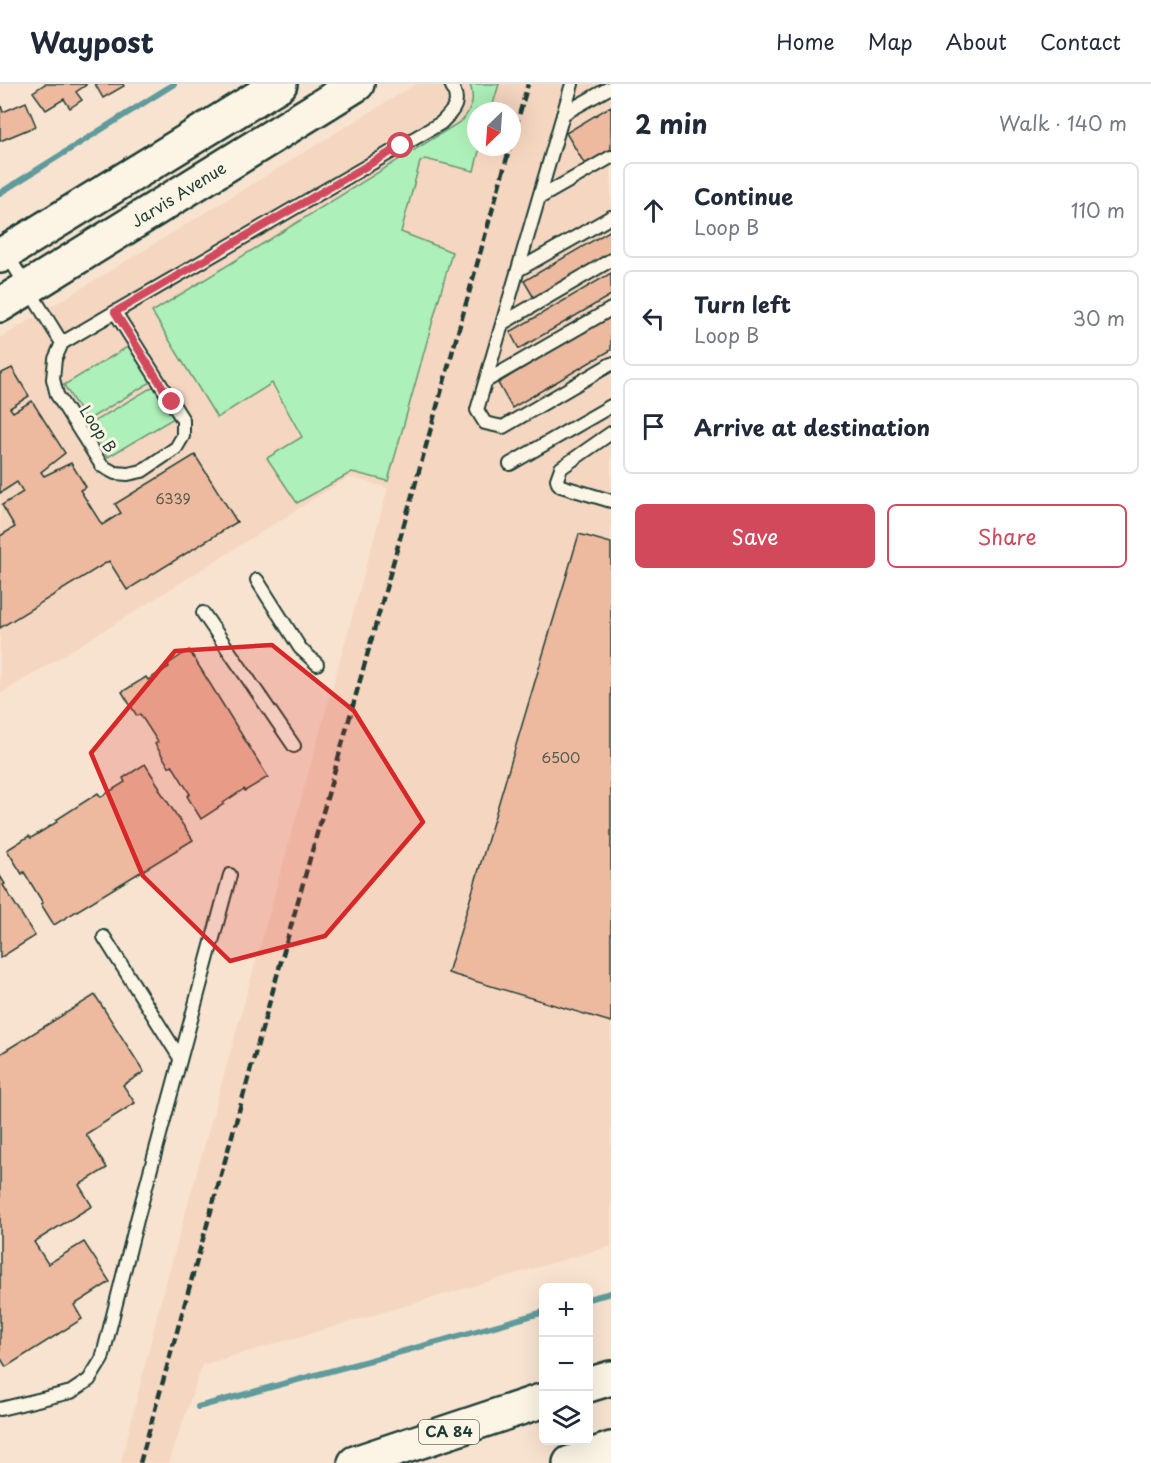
<!DOCTYPE html>
<html lang="en">
<head>
<meta charset="utf-8">
<style>
  :root { --surface:#fff; --page:#f6f6f7; --text:#1f2937; --muted:#747a83; --line:#e0e1e3; --accent:#d1495b }
  body { margin:0; font-family:"Playpen Sans",sans-serif; background:var(--page); color:var(--text) }
  .controls { position:absolute; right:18px; bottom:18px; display:grid; overflow:hidden; border-radius:9px; box-shadow:0 6px 24px #0002 }
  .controls button { width:54px; height:54px; display:grid; place-items:center; padding:0; border:0; border-bottom:2px solid var(--line); background:var(--surface); color:var(--text); font:30px sans-serif }
  .compass { position:absolute; left:467px; top:18px; width:54px; height:54px; border-radius:50%; background:var(--surface); box-shadow:0 6px 24px #0002; rotate:205deg }
  .stop { position:absolute; width:18px; height:18px; margin:-14px; border:4px solid #d1495b; border-radius:50%; background:#fff }
  .stop.end { background:#d1495b; border-color:#fff; box-shadow:0 2px 6px #0008 }
  .list { margin:0; padding:0; list-style:none }
  h2 { display:flex; justify-content:space-between; align-items:center; height:78px; margin:0; padding:0 24px; font-size:26px }
  h2 small { font-size:20px; font-weight:400; color:var(--muted) }
  .list li { display:grid; grid-template-columns:39px 1fr auto; gap:18px; align-items:center; box-sizing:border-box; height:96px; margin:0 12px 12px; padding:0 12px; border:2px solid var(--line); border-radius:9px }
  .list b { display:block; font-size:22px; white-space:nowrap }
  .list p { margin:0; font-size:20px; white-space:nowrap; color:var(--muted) }
  .list em { font-size:20px; font-style:normal; color:var(--muted) }
  .actions { display:flex; gap:12px; padding:18px 24px }
  .actions a { flex:1; padding:14px 0; border:2px solid var(--accent); border-radius:9px; text-align:center; font-size:21px; color:var(--accent) }
  .actions .main { background:var(--accent); color:#fff }
  .icon { flex:none; width:33px; height:33px; fill:none; stroke:currentColor; stroke-width:2; stroke-linecap:round; stroke-linejoin:round }
  .map { position:relative; flex:none; width:611px; height:1379px; overflow:hidden }
  header { display:flex; align-items:center; gap:36px; box-sizing:border-box; height:84px; padding:0 30px; background:var(--surface); border-bottom:2px solid var(--line) }
  header strong { font-size:28px }
  nav { display:flex; gap:33px; margin-inline-start:auto; font-size:21px }
  main { display:flex }
  aside { flex:1; background:var(--surface) }
  .map>svg:first-child { display:block }
  .built { fill:#f5d6c1; fill-rule:evenodd }
  .green { fill:#aef0b9; stroke:#669676; stroke-width:1.5 }
  .lines { fill:none; stroke-linecap:round; stroke-linejoin:round }
  .stream { stroke:#5e9b9c; stroke-width:6 }
  .building { fill:#edb99f; stroke:#1f3d34; stroke-width:1.5 }
  .service-casing { stroke:#1f3d34; stroke-width:16 }
  .secondary-casing { stroke:#1f3d34; stroke-width:38 }
  .motorway-casing { stroke:#1f3d34; stroke-width:38 }
  .service { stroke:#fcf5e5; stroke-width:12 }
  .secondary { stroke:#fcf5e5; stroke-width:33 }
  .motorway { stroke:#fcf5e5; stroke-width:33 }
  .rail { stroke:#1f3d34; stroke-width:4.5; stroke-dasharray:9 4.5; stroke-linecap:butt }
  .route { stroke:#d1495b; stroke-width:8 }
  .marked { fill:#d62828; fill-opacity:0.2; stroke:#d62828; stroke-width:4.5; stroke-linejoin:round }
  .labels { text-anchor:middle; stroke-width:6; stroke-linejoin:round; paint-order:stroke }
  .number-label { font-size:14px; fill:#525c4f }
  .shield { fill:#fcf5e5; stroke:#617469; stroke-width:1.5 }
  .shield-label { font-size:15px; font-weight:bold; fill:#1f3d34 }
  .street-label { font-size:16px; fill:#1f3d34; stroke:#fcf5e5 }
</style>
</head>
<body>
<header>
<strong>Waypost</strong>
<nav><a>Home</a><a>Map</a><a>About</a><a>Contact</a></nav>
</header>
<main>
<div class="map">
<svg width="611" height="1379" viewBox="0 0 611 1379">
  <rect width="100%" height="100%" fill="#f8e3d0"/>
  <filter id="ink" filterUnits="userSpaceOnUse"><feTurbulence type="fractalNoise" baseFrequency=".0167" numOctaves="2"/><feDisplacementMap in="SourceGraphic" scale="12" xChannelSelector="R" yChannelSelector="G"/><feConvolveMatrix kernelMatrix="1 2 1 2 8 2 1 2 1" color-interpolation-filters="sRGB"/></filter>
  <g filter="url(#ink)">
    <path class="built" d="M416,0H611V1162L202,1281L169,1379H121L159,1224L388,404L349,393L134,528L0,610V254ZM476,27H512V63H476Z"/>
    <path class="green" d="M470,0H499L491,27H476V63H480L474,87L425,75L420,78L401,148L452,168L388,397L352,388L297,419L267,374L302,353L272,299L217,334L152,228L463,36C472,23 475,16 470,0Z
      M129,262L151,298L86,337L64,301Z
      M154,302L174,334L108,373L88,341Z"/>
    <g class="lines">
      <path class="stream" d="M0,109L174,0
        M588,1215L611,1209
        M198,1323L441,1257L544,1228"/>
    </g>
    <path class="building" d="M45,0H86V1L76,8L82,16L70,24L64,15L46,26L33,8Z
      M95,0H123L124,2L103,14Z
      M26,18L36,42L0,57V19L3,28Z
      M611,22V70L587,84L566,49Z
      M611,146V170L534,214L524,197Z
      M611,189V211L519,265L510,248Z
      M611,232V266L512,324L498,299Z
      M12,284L29,312L10,324L13,328L32,317L65,369L41,388L44,392L71,379L86,403L80,406L102,441L121,429L115,420L195,371L237,438L127,506L109,477L0,544V452L15,443L2,421L23,408L17,398L0,409V290Z
      M579,450L611,459V938L448,889Z
      M189,566L268,693L245,707L244,705L223,719L224,720L201,735L187,712L190,710L172,681L169,683L155,660L158,658L140,630L137,632L122,608L146,593L148,596L169,583L168,580Z
      M145,680L160,704L159,705L193,756L54,841L41,820L43,819L24,788L22,790L7,766L29,752L31,754L57,738L56,736L98,709L101,713L125,698L123,694Z
      M0,792L5,800L3,801L35,852L0,874Z
      M95,911L144,988L123,1001L135,1019L86,1050L107,1084L79,1101L92,1122L34,1158L48,1180L84,1158L110,1198L74,1221L82,1235L6,1283L0,1273V970Z"/>
    <g class="lines">
      <g class="service-casing">
        <path id="service" d="M572,0L477,326L485,339L503,343L611,280
          M563,30L611,3
          M539,114L611,73
          M6,169L62,259
          M518,186L611,133
          M115,228L183,336V352L176,364L142,387L128,390L115,389L102,382L57,311L53,295L55,275L62,259L115,228L441,39C455,25 461,19 451,0
          M503,239L611,176
          M486,297L611,225
          M611,349L561,384L557,395L558,399L561,402L611,417
          M510,380L611,322
          M257,496L300,564L317,580
          M203,529L294,662
          M104,853L180,974
          M0,1325L71,1308L89,1296L102,1275L137,1136L230,791"/>
      </g>
      <g class="secondary-casing">
        <g id="secondary">
          <path d="M0,172L280,0"/>
          <path id="s1" d="M0,221L357,0"/>
        </g>
      </g>
      <g class="motorway-casing">
        <path id="motorway" d="M588,1301L611,1294
          M355,1379L544,1316
          M570,1379L611,1365"/>
      </g>
      <use href="#service" class="service"/>
      <use href="#secondary" class="secondary"/>
      <use href="#motorway" class="motorway"/>
      <path class="rail" d="M512,56L528,0
        M140,1379L510,63"/>
    </g>
  </g>
  <g class="lines" filter="url(#ink)">
    <path class="route" d="M172,318L115,228L401,62"/>
  </g>
  <path class="marked" d="M272,561L354,627L423,738L325,852L230,877L143,792L91,669L175,567Z"/>
  <g class="labels">
    <g class="number-label">
      <text x="173" y="420">6339</text>
      <text x="561" y="679">6500</text>
    </g>
    <rect class="shield" x="419" y="1336" width="60" height="24" rx="4.5"/>
    <g class="shield-label">
      <text x="449" y="1353">CA 84</text>
    </g>
    <g class="street-label">
      <text dy="6" stroke="none"><textPath href="#s1" startOffset="210">Jarvis Avenue</textPath></text>
      <text transform="translate(98 345) rotate(57)" y="6">Loop B</text>
    </g>
  </g>
</svg>
<div class="controls">
<button>+</button>
<button>−</button>
<button><svg class="icon" aria-label="layers" viewBox="0 0 24 24"><path d="M12 4l9 5-9 5-9-5zM3 14l9 5 9-5"/></svg></button>
</div>
<svg class="compass" viewBox="-18 -18 36 36"><path d="M0-13l5 13h-10z" fill="#e53935"/><path d="M0 13l5-13h-10z" fill="#747a83"/></svg>
<div class="stop" style="left:401px;top:62px"></div>
<div class="stop end" style="left:172px;top:318px"></div>
</div>
<aside>
<h2>2 min<small>Walk · 140 m</small></h2>
<ul class="list">
<li><svg class="icon" aria-label="ahead" viewBox="0 0 24 24"><path d="M12 20V5M6 11l6-6 6 6"/></svg><div><b>Continue</b><p>Loop B</p></div><em>110 m</em></li>
<li><svg class="icon" aria-label="left" viewBox="0 0 24 24"><path d="M17 20v-9H6M10 6l-5 5 5 5"/></svg><div><b>Turn left</b><p>Loop B</p></div><em>30 m</em></li>
<li><svg class="icon" aria-label="arrive" viewBox="0 0 24 24"><path d="M6 21V4h12l-3 4 3 4H6"/></svg><div><b>Arrive at destination</b></div></li>
</ul>
<div class="actions"><a class="main">Save</a><a>Share</a></div>
</aside>
</main>
</body>
</html>
